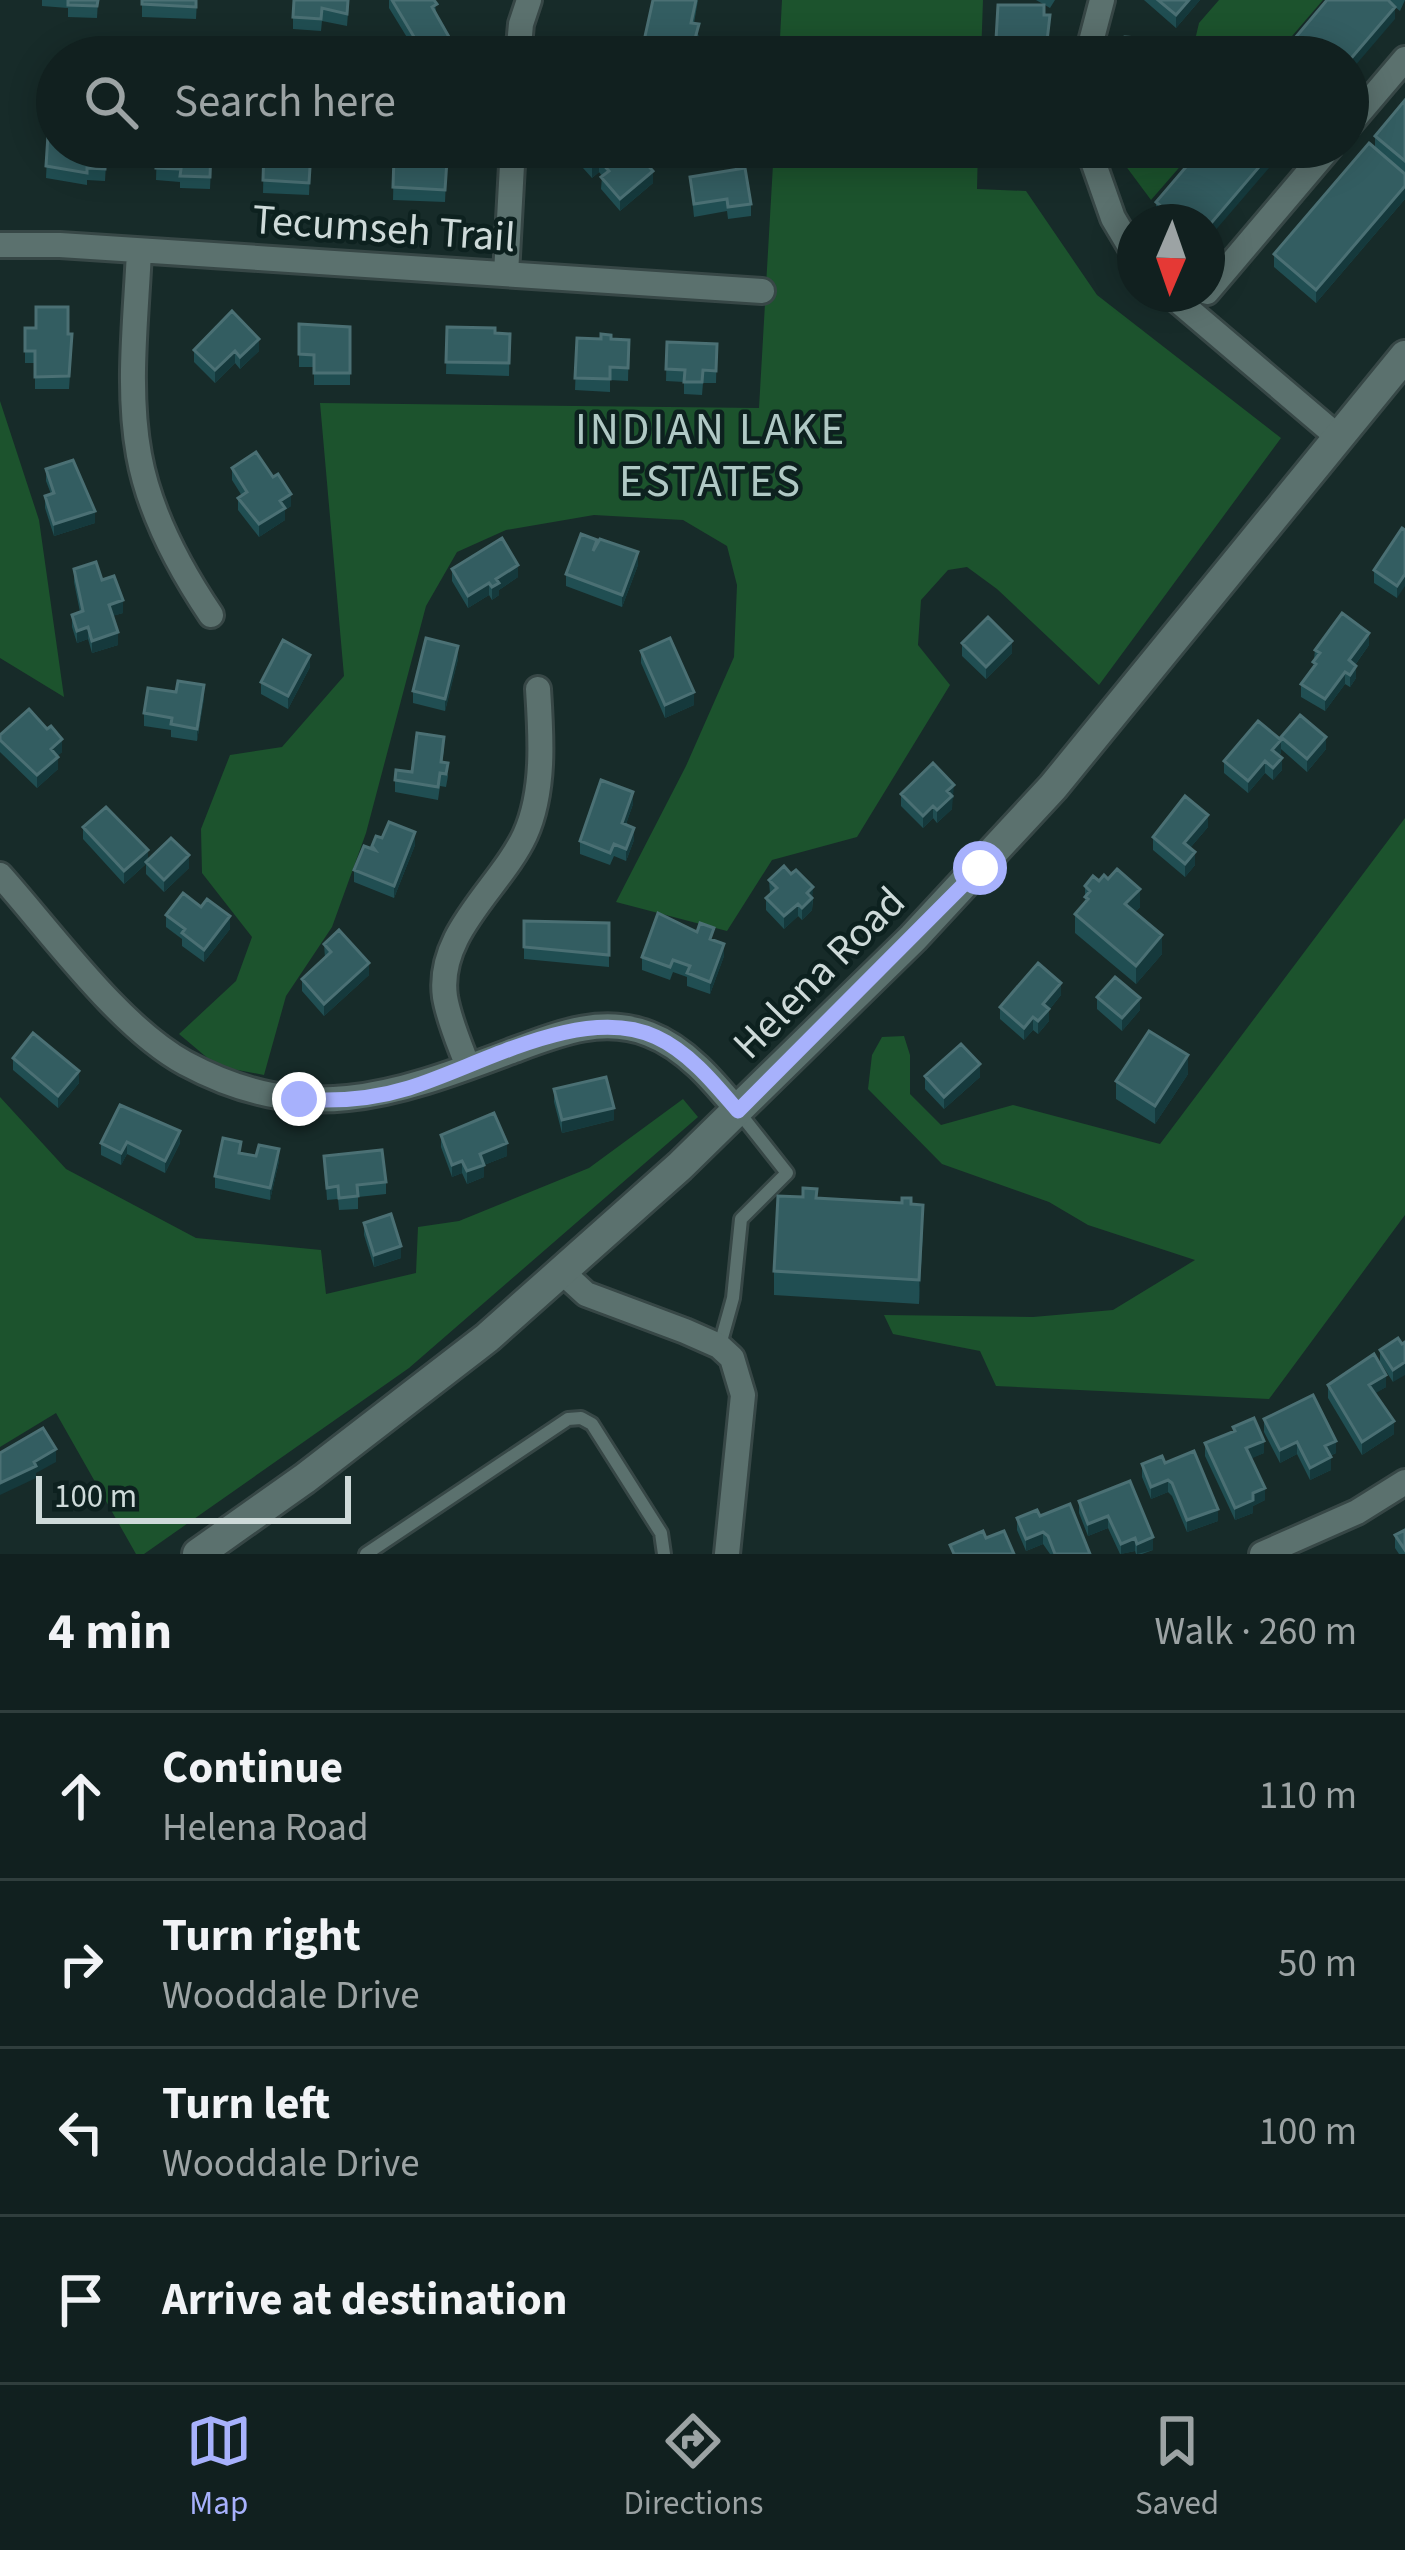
<!DOCTYPE html>
<html lang="en">
<head>
<meta charset="utf-8">
<style>
  :root { --surface:#11201f; --page:#1a2828; --text:#f1f3f6; --muted:#9ca3a4; --line:#303e3d; --accent:#a7b1fc }
  body { margin:0; font-family:"Source Sans 3",sans-serif; background:var(--page); color:var(--text) }
  .compass { position:absolute; left:1117px; top:204px; width:108px; height:108px; border-radius:50%; background:var(--surface); box-shadow:0 6px 30px #0003; rotate:182deg }
  .scale { position:absolute; left:36px; bottom:30px; width:315px; box-sizing:border-box; padding-left:12px; border:6px solid #cedad9; border-top:0; font-size:33px; line-height:42px; white-space:nowrap; color:#cedad9; -webkit-text-stroke:9px #0d211f; paint-order:stroke }
  .stop { position:absolute; width:36px; height:36px; margin:-27px; border:9px solid #a7b1fc; border-radius:50%; background:#fff }
  .stop.end { background:#a7b1fc; border-color:#fff; box-shadow:0 3px 12px #0008 }
  .list { margin:0; padding:0; list-style:none }
  h2 { display:flex; justify-content:space-between; align-items:center; height:156px; margin:0; padding:0 48px; font-size:51px }
  h2 small { font-size:39px; font-weight:400; color:var(--muted) }
  .list li { display:grid; grid-template-columns:78px 1fr auto; gap:36px; align-items:center; box-sizing:border-box; height:168px; padding:0 48px; border-top:3px solid var(--line) }
  .list b { display:block; font-size:45px; white-space:nowrap }
  .list p { margin:0; font-size:39px; white-space:nowrap; color:var(--muted) }
  .list em { font-size:39px; font-style:normal; color:var(--muted) }
  .icon { flex:none; width:66px; height:66px; fill:none; stroke:currentColor; stroke-width:2; stroke-linecap:round; stroke-linejoin:round }
  .map { position:relative; flex:none; width:1405px; height:1554px; overflow:hidden }
  .search { position:absolute; background:var(--surface); box-shadow:0 6px 30px #0003; left:36px; right:36px; top:36px; height:132px; display:flex; align-items:center; gap:30px; box-sizing:border-box; padding:0 42px; border-radius:66px; color:var(--muted); font-size:45px }
  .sheet { height:828px; background:var(--surface) }
  nav { display:flex; justify-content:space-around; align-items:center; box-sizing:border-box; height:168px; border-top:3px solid var(--line); background:var(--surface); font-size:33px; color:var(--muted) }
  nav a { display:grid; justify-items:center; gap:6px }
  nav .on { color:var(--accent) }
  .map>svg:first-child { display:block }
  .green { fill:#1c532d }
  .lines { fill:none; stroke-linecap:round; stroke-linejoin:round }
  .lane-casing { stroke:#374746; stroke-width:18 }
  .street-casing { stroke:#374746; stroke-width:30 }
  .secondary-casing { stroke:#374746; stroke-width:36 }
  .lane { stroke:#5b716e; stroke-width:12 }
  .street { stroke:#5b716e; stroke-width:24 }
  .secondary { stroke:#5b716e; stroke-width:30 }
  .wall { fill:#204e52 }
  .shaded-wall { fill:#15393c }
  .building { fill:#335d61; stroke:#4b7074; stroke-width:3 }
  .route { stroke:#a7b1fc; stroke-width:15 }
  .labels { text-anchor:middle; stroke-width:9; stroke-linejoin:round; paint-order:stroke }
  .street-label { font-size:42px; fill:#cedad9; stroke:#0d211f }
  .neighbourhood-label { font-size:45px; letter-spacing:3px; fill:#b0c9c5; stroke:#0d211f }
</style>
</head>
<body>
<div class="map">
<svg width="1405" height="1554" viewBox="0 0 1405 1554">
  <rect width="100%" height="100%" fill="#172b29"/>
  <path class="green" d="M782,0H983L981,57H779Z
    M1219,0H1323L1274,57H1191L1199,23Z
    M774,147H978L977,189L1026,191L1097,295L1281,438L1099,685L997,589L967,567L948,570L921,600L918,645L950,685L857,837L772,860L727,931L616,902L686,766L734,657L737,585L727,546L683,520L594,515L506,530L457,552L426,606L366,833L332,927L286,996L264,1075L217,1066L179,1034L236,981L252,937L202,873L201,829L230,755L282,747L344,676L320,403L759,408Z
    M1123,147H1197L1151,200L1125,165Z
    M0,401L39,520L64,697L0,658Z
    M1405,818V1215L1269,1399L996,1386L980,1351L893,1334L884,1315L1033,1317L1113,1310L1195,1260L1088,1225L1049,1202L942,1164L868,1089L872,1055L882,1037L904,1036L910,1055V1094L941,1125L1013,1105L1160,1144Z
    M0,1097L66,1169L196,1238L321,1250L326,1294L416,1273L418,1227L459,1221L589,1168L683,1099L698,1117L409,1368L144,1554H136L56,1413L0,1447Z"/>
  <g class="lines">
    <g class="lane-casing">
      <path id="lane" d="M720,1345L733,1298L741,1219L787,1173L738,1111
        M366,1554L568,1419L581,1418L592,1424L661,1533L664,1554"/>
    </g>
    <g class="street-casing">
      <path id="street" d="M518,57L521,24L529,0
        M1087,57L1102,0
        M1348,126L1405,59
        M1088,147L1113,218L1135,255
        M0,245H60L762,291
        M139,251C136,318 127,389 139,455C149,511 180,569 211,615
        M506,274L513,147
        M1207,292L1330,147
        M1170,294L1338,437
        M0,875C51,932 119,1027 185,1063C304,1127 392,1096 509,1052C555,1035 601,1015 649,1034C686,1048 714,1082 738,1111
        M468,1067C460,1045 449,1021 445,997C436,933 501,887 525,835C545,791 541,735 538,689
        M562,1272L586,1294L685,1331L719,1346L732,1358L743,1395L727,1554
        M1262,1554L1357,1512L1405,1482"/>
    </g>
    <g class="secondary-casing">
      <path id="secondary" d="M198,1554L304,1479L488,1337L680,1166L913,938L1053,787L1405,356"/>
    </g>
    <use href="#lane" class="lane"/>
    <use href="#street" class="street"/>
    <use href="#secondary" class="secondary"/>
  </g>
  <path class="wall" d="M42,0H98L97,18L68,17V8L42,6Z
    M142,0H197L196,19L142,17Z
    M349,0L347,26L322,21L321,31L293,29V17Z
    M389,0H434L437,16L449,49L436,57H419L389,8Z
    M698,0L694,23L699,37L694,57H642V50Z
    M1036,0H1055L1050,8Z
    M1144,0H1200L1176,28Z
    M1327,0H1405L1400,11L1395,7V19Z
    M1405,100V199L1316,303L1274,267V254L1375,148V136Z
    M48,135L107,147L105,181L87,180V185L46,178Z
    M142,147H156L155,167L141,166Z
    M157,147H212L210,189L180,188V182L156,180Z
    M574,147H631L653,183L620,211L601,189L602,176L599,172L592,178L574,158Z
    M1002,147H1053V152H1047V166H1002Z
    M264,149L311,151L309,195L263,193Z
    M394,157L447,160L445,202L393,200Z
    M690,177L751,204V216L728,219L727,211L694,217Z
    M1156,202L1207,222H1165L1156,214Z
    M299,324L350,327V385H314V367H299Z
    M447,327L510,334L509,376L446,374Z
    M25,328L68,334L72,347L69,389H35V363H25Z
    M577,338L629,340L628,381L610,380V392L575,390Z
    M667,342L717,344L716,383H703L702,395L684,394V382L666,381Z
    M194,350L259,351L240,369L235,363L215,383L194,362Z
    M232,468L273,477L291,506L285,510V520L259,537L238,510V498L242,496L232,480Z
    M46,469L95,523L54,536L45,508V496L51,494L46,481Z
    M1405,530L1397,598L1374,583V570Z
    M597,544L638,565L622,607L566,586V574Z
    M74,569L102,580L123,613L112,616L118,645L92,653L88,639L77,643L72,627V615L80,612L74,582Z
    M452,569L518,577L499,590V595L492,600L489,595L468,608L452,581Z
    M962,643L1012,653L986,679L962,656Z
    M1369,645L1355,665L1356,678L1350,687L1345,684L1325,711L1301,697V684L1313,668L1315,650Z
    M641,651L694,705L665,718L641,663Z
    M458,659L445,711L413,703V691Z
    M310,667L288,709L261,694V682Z
    M204,698L197,741L171,737V730L144,726V713Z
    M0,735L62,752L57,756L58,769L37,788L0,752Z
    M1281,737L1326,749L1307,772L1281,749Z
    M444,749L442,762L448,776L446,787L440,786L438,800L395,792V780L412,772Z
    M1281,753L1279,755L1282,770L1273,780L1265,773L1248,793L1224,773V761Z
    M901,794L954,797L952,799V809L937,823L933,818L923,828L901,806Z
    M633,804L626,824L634,840L626,861L614,856L610,865L580,854V841Z
    M83,827L148,860L189,868L164,892L146,874V864L124,884L83,839Z
    M1208,827L1190,848L1195,865L1185,877L1153,850V837Z
    M415,845L394,898L354,882V870L372,849V846Z
    M769,880L813,899L812,910L802,920L798,916L784,929L766,910V898L770,894Z
    M1085,886L1140,907L1135,912L1162,954L1136,984L1075,933V914L1085,903Z
    M166,915L230,929L204,962L182,946V939L166,927Z
    M524,921L609,923V967L524,959Z
    M714,940L724,956L710,994L687,986V977L673,972L670,980L642,970V957Z
    M324,944L369,975L324,1016L302,991V979L325,958Z
    M1061,995L1049,1010V1021L1038,1034L1033,1030L1024,1040L1000,1019V1007Z
    M1097,997L1140,1010L1122,1031L1097,1009Z
    M13,1058L79,1083L58,1108L13,1070Z
    M1188,1074L1155,1124L1116,1099V1081Z
    M925,1076L980,1077L944,1109L925,1089Z
    M554,1089L614,1120L562,1133L554,1102Z
    M120,1105L180,1143L165,1173L127,1154L121,1165L101,1155V1143Z
    M441,1135L507,1156L484,1165V1177L467,1184L462,1173L452,1177L441,1147Z
    M241,1153L279,1161L270,1200L215,1188V1176Z
    M324,1156L386,1182V1194L358,1197V1209L339,1210L338,1199L327,1200Z
    M817,1198L911,1204L923,1229L919,1304L774,1295V1271Z
    M364,1223L401,1258L374,1267L364,1235Z
    M1402,1344L1393,1382L1380,1362V1350Z
    M1328,1385L1386,1387L1375,1393L1394,1434L1362,1455L1328,1398Z
    M1264,1419L1336,1453L1330,1456L1331,1470L1310,1480L1297,1454L1280,1463L1264,1432Z
    M1233,1427L1264,1453L1251,1458L1265,1500L1253,1506V1513L1235,1520L1205,1456V1443L1233,1431Z
    M1165,1463L1218,1521L1187,1532L1172,1496L1168,1492L1151,1499L1142,1477V1464Z
    M1130,1481L1153,1550L1142,1554H1136L1135,1551L1120,1554L1108,1528L1088,1536L1079,1513V1501Z
    M1040,1516L1090,1554H1050L1043,1544L1026,1551L1017,1530V1518Z
    M1405,1530V1554H1399L1395,1548V1535Z"/>
  <path class="shaded-wall" d="M1189,0H1200L1176,28V15Z
    M1395,7V19L1348,74V62Z
    M449,37V49L436,57H423V52Z
    M1276,147H1287L1207,240V228Z
    M599,160V172L592,178V166Z
    M653,171V183L620,211V199Z
    M1405,186V199L1316,303V290Z
    M259,339V351L240,369V357Z
    M235,351V363L215,383V370Z
    M291,494V506L285,510V520L259,537V524L280,501Z
    M95,511V523L54,536V524Z
    M638,552V565L622,607V595Z
    M518,565V577L499,590V595L492,600V587L496,579Z
    M1405,574V586L1397,598V586Z
    M489,583V595L468,608V596Z
    M123,600V613L109,617V605Z
    M88,627V639L77,643V631Z
    M118,632V645L92,653V641Z
    M1369,633V645L1349,673V660Z
    M1012,641V653L986,679V667Z
    M458,646V659L445,711V699Z
    M310,655V667L288,709V696Z
    M1356,666V678L1350,687V675Z
    M1345,672V684L1325,711V699Z
    M204,685V698L197,741V729Z
    M694,692V705L665,718V705Z
    M1326,737V749L1307,772V759Z
    M62,739V752L51,762V749Z
    M1281,740V753L1272,762V750Z
    M58,757V769L37,788V775Z
    M1282,758V770L1273,780V768Z
    M1265,761V773L1248,793V781Z
    M954,785L952,809L937,823V810L947,791Z
    M633,792V804L622,835V823Z
    M933,806V818L923,828V816Z
    M1208,815V827L1184,855V843Z
    M634,828V840L626,861V849Z
    M415,832V845L394,898V886Z
    M148,850V862L124,884V871Z
    M1195,852V865L1185,877V864Z
    M189,855V868L164,892V880Z
    M813,887L812,910L802,920V908L807,893Z
    M1140,889V907L1125,922V904Z
    M798,904V916L784,929V916Z
    M230,916V929L204,962V950Z
    M1162,935V954L1136,984V966Z
    M724,944V956L710,994V982Z
    M369,963V975L324,1016V1004Z
    M1061,983V995L1049,1010V1021L1038,1034V1021L1043,1004Z
    M1140,998V1010L1122,1031V1018Z
    M1033,1017V1030L1024,1040V1028Z
    M1188,1055V1074L1155,1124V1106Z
    M980,1064V1077L944,1109V1097Z
    M79,1071V1083L58,1108V1096Z
    M614,1108V1120L562,1133V1120Z
    M180,1131V1143L165,1173V1161Z
    M127,1142V1154L121,1165V1153Z
    M507,1143V1156L484,1165V1177L467,1184V1171L480,1154Z
    M279,1149V1161L270,1200V1188Z
    M462,1161V1173L452,1177V1165Z
    M923,1205V1229L919,1304V1280Z
    M401,1246V1258L374,1267V1255Z
    M1405,1362V1375L1393,1382V1370Z
    M1386,1375V1387L1369,1397V1385Z
    M1394,1421V1434L1362,1455V1442Z
    M1264,1441V1453L1246,1461V1448Z
    M1336,1441V1453L1325,1458V1446Z
    M1297,1442V1454L1280,1463V1450Z
    M56,1449V1462L36,1473V1478L0,1495V1483Z
    M1331,1457V1470L1310,1480V1468Z
    M1168,1480V1492L1151,1499V1487Z
    M1265,1488V1500L1253,1506V1493Z
    M1253,1500V1513L1235,1520V1508Z
    M1218,1509V1521L1187,1532V1520Z
    M1108,1516V1528L1088,1536V1524Z
    M1043,1532V1544L1026,1551V1539Z
    M1153,1537V1550L1137,1554V1544Z
    M1135,1538V1551L1121,1554V1544Z"/>
  <path class="building" d="M68,0H98L97,6L68,5Z
    M142,0H196V7L142,4Z
    M294,0H348L347,14L322,8L321,19L293,17Z
    M392,0H434L437,4L432,7L449,37L423,52Z
    M653,0H696L691,23L699,24L693,46L686,44L683,57H647L648,51L642,50Z
    M1158,0H1189L1176,15Z
    M1327,0H1388L1395,7L1348,62V57H1279Z
    M998,5H1044V15H1050L1047,41H1051V56L995,57Z
    M1125,37L1177,41L1176,57H1118L1119,48L1124,49Z
    M1405,100V161L1375,136Z
    M48,135H57V147H106L105,169L87,168V173L46,166Z
    M1369,143L1405,174V186L1316,290L1274,254Z
    M142,147H156L155,161L141,160Z
    M157,147H211L210,177L180,176L181,169L156,168Z
    M575,147H631L653,171L620,199L601,177L609,171L599,160L592,166Z
    M1002,147H1047V154L1002,153Z
    M1203,147H1276L1207,228V222H1180L1156,202Z
    M264,149L311,151L309,183L263,180Z
    M394,157L447,160L445,190L393,187Z
    M745,168L751,204L728,207L727,199L694,204L690,177Z
    M36,307H68V334H72L69,376L35,377V351H25V328H36Z
    M232,311L259,339L240,357L235,351L215,370L194,350Z
    M299,324L350,327V373H314V355L299,354Z
    M447,327L495,328V333L510,334L509,363L446,362Z
    M601,334L611,335V339L629,340L628,368L610,367V379L575,378L577,338L601,339Z
    M667,342L717,344L716,371L703,370L702,382H684L685,370L666,369Z
    M256,452L273,477L278,474L291,494L280,501L285,508L259,524L238,498L247,492L232,468Z
    M73,460L95,511L54,524L45,496L54,493L46,469Z
    M1402,528L1405,530V574L1397,586L1374,570Z
    M581,534L597,540L593,551L600,539L638,552L622,595L566,574Z
    M502,538L518,565L496,579L499,583L492,587L489,583L468,596L452,569Z
    M96,562L102,580L114,576L123,600L109,605L118,632L92,641L88,627L77,631L72,615L83,611L74,569Z
    M1342,613L1369,633L1349,660L1356,666L1350,675L1345,672L1325,699L1301,684L1316,664L1313,662L1320,653L1315,650Z
    M988,617L1012,641L986,667L962,643Z
    M426,638L458,646L445,699L413,691Z
    M670,638L694,692L665,705L641,651Z
    M283,640L310,655L288,696L261,682Z
    M178,681L204,685L197,729L171,724L172,718L144,713L148,688L176,692Z
    M29,709L47,729L51,726L62,739L51,749L58,757L37,775L0,740V735Z
    M1300,715L1326,737L1307,759L1281,737Z
    M1258,721L1281,740L1272,750L1282,758L1273,768L1265,761L1248,781L1224,761Z
    M417,733L444,737L441,762L448,763L446,774L440,773L438,787L395,780L396,770L412,772Z
    M933,763L954,785L947,791L952,796L937,810L933,806L923,816L901,794Z
    M601,780L633,792L622,823L634,828L626,849L614,844L610,853L580,841Z
    M1185,796L1208,815L1184,843L1195,852L1185,864L1153,837Z
    M106,807L148,850L124,871L83,827Z
    M389,822L415,832L394,886L354,870L364,846L375,850L372,846L376,836L382,838Z
    M171,838L189,855L164,880L146,862Z
    M784,866L791,874L796,870L813,887L807,893L812,898L802,908L798,904L784,916L766,898L777,888L769,880Z
    M1117,869L1140,889L1125,904L1162,935L1136,966L1075,914L1088,899L1085,897L1090,891L1085,886L1093,876L1099,881L1104,875L1108,879Z
    M183,893L201,907L207,899L230,916L204,950L182,933L185,929L166,915Z
    M658,913L697,932L700,923L714,928L710,939L724,944L710,982L687,973L690,966L673,960L670,967L642,957Z
    M524,921L609,923V955L524,947Z
    M339,930L369,963L324,1004L302,979L331,952L324,944Z
    M1038,963L1061,983L1043,1004L1049,1009L1038,1021L1033,1017L1024,1028L1000,1007Z
    M1115,977L1140,998L1122,1018L1097,997Z
    M1149,1031L1188,1055L1155,1106L1116,1081Z
    M33,1033L79,1071L58,1096L13,1058Z
    M961,1044L980,1064L944,1097L925,1076Z
    M606,1077L614,1108L562,1120L554,1089Z
    M120,1105L180,1131L165,1161L127,1142L121,1153L101,1143Z
    M494,1113L507,1143L480,1154L484,1165L467,1171L462,1161L452,1165L441,1135Z
    M223,1138L241,1142L239,1153L256,1156L259,1145L279,1149L270,1188L215,1176Z
    M382,1150L386,1182L357,1185L358,1196L339,1198L338,1186L327,1188L324,1156Z
    M803,1188L817,1189L816,1198L902,1203V1198H911V1204L923,1205L919,1280L774,1271L778,1196L803,1197Z
    M391,1214L401,1246L374,1255L364,1223Z
    M1398,1338L1402,1344L1405,1342V1362L1393,1370L1380,1350Z
    M1374,1354L1386,1375L1369,1385L1394,1421L1362,1442L1328,1385Z
    M1313,1395L1336,1441L1325,1446L1331,1457L1310,1468L1297,1442L1280,1450L1264,1419Z
    M1254,1418L1264,1441L1246,1448L1265,1488L1253,1493V1500L1235,1508L1205,1443L1235,1431L1233,1427Z
    M43,1428L56,1449L34,1462L36,1466L0,1483V1453Z
    M1194,1451L1218,1509L1187,1520L1172,1483L1168,1480L1151,1487L1142,1464L1162,1456L1165,1463Z
    M1130,1481L1153,1537L1137,1544L1135,1538L1121,1544L1108,1516L1088,1524L1079,1501Z
    M1070,1504L1090,1554H1055L1048,1536L1043,1532L1026,1539L1017,1518L1037,1510L1040,1516Z
    M1405,1530V1550L1395,1535Z
    M983,1531L986,1538L1004,1531L1014,1554H954L950,1545Z"/>
  <g class="lines">
    <path class="route" d="M299,1099C336,1102 373,1099 409,1088C480,1066 583,1003 656,1037C689,1052 715,1084 738,1111L980,868"/>
  </g>
  <g class="labels">
    <g class="street-label">
      <text transform="translate(384 227) rotate(4)" y="15">Tecumseh Trail</text>
      <text transform="translate(818 972) rotate(-45)" y="15">Helena Road</text>
    </g>
    <g class="neighbourhood-label">
      <text x="711" y="444">INDIAN LAKE<tspan x="711" dy="52">ESTATES</tspan></text>
    </g>
  </g>
</svg>
<svg class="compass" viewBox="-18 -18 36 36"><path d="M0-13l5 13h-10z" fill="#e53935"/><path d="M0 13l5-13h-10z" fill="#9ca3a4"/></svg>
<div class="scale">100 m</div>
<div class="stop" style="left:980px;top:868px"></div>
<div class="stop end" style="left:299px;top:1099px"></div>
<div class="search"><svg class="icon" aria-label="search" viewBox="0 0 24 24"><circle cx="10" cy="10" r="6"/><path d="M15 15l6 6"/></svg>Search here</div>
</div>
<section class="sheet">
<h2>4 min<small>Walk · 260 m</small></h2>
<ul class="list">
<li><svg class="icon" aria-label="ahead" viewBox="0 0 24 24"><path d="M12 20V5M6 11l6-6 6 6"/></svg><div><b>Continue</b><p>Helena Road</p></div><em>110 m</em></li>
<li><svg class="icon" aria-label="right" viewBox="0 0 24 24"><path d="M7 20v-9h11M14 6l5 5-5 5"/></svg><div><b>Turn right</b><p>Wooddale Drive</p></div><em>50 m</em></li>
<li><svg class="icon" aria-label="left" viewBox="0 0 24 24"><path d="M17 20v-9H6M10 6l-5 5 5 5"/></svg><div><b>Turn left</b><p>Wooddale Drive</p></div><em>100 m</em></li>
<li><svg class="icon" aria-label="arrive" viewBox="0 0 24 24"><path d="M6 21V4h12l-3 4 3 4H6"/></svg><div><b>Arrive at destination</b></div></li>
</ul>
</section>
<nav>
<a class="on"><svg class="icon" aria-label="map" viewBox="0 0 24 24"><path d="M3 6l6-2 6 2 6-2v14l-6 2-6-2-6 2zM9 4v14M15 6v14"/></svg>Map</a>
<a><svg class="icon" aria-label="directions" viewBox="0 0 24 24"><path d="M12 3l9 9-9 9-9-9zM9 14v-3h6M13 9l2 2-2 2"/></svg>Directions</a>
<a><svg class="icon" aria-label="saved" viewBox="0 0 24 24"><path d="M7 4h10v16l-5-4-5 4z"/></svg>Saved</a>
</nav>
</body>
</html>
